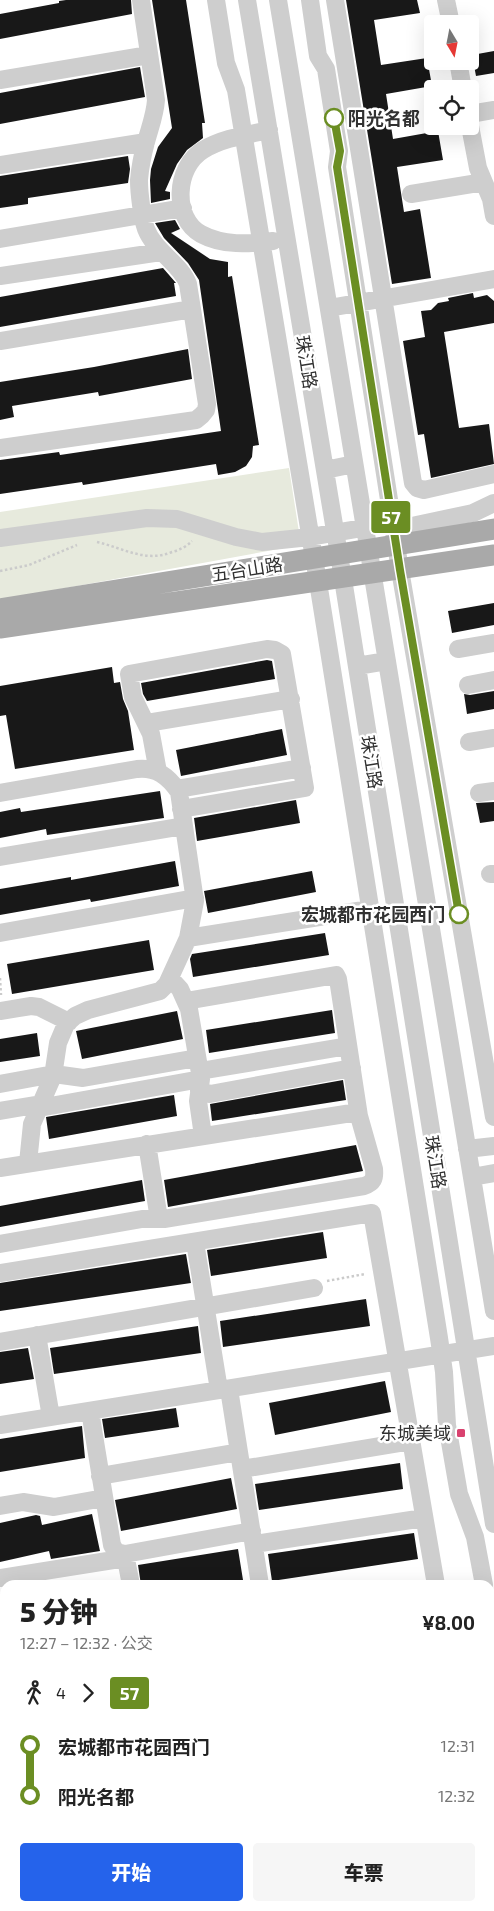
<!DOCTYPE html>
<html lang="zh">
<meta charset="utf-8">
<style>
body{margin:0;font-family:"Exo 2","Noto Sans SC",sans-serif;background:#f6f6f6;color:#222;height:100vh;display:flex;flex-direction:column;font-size:19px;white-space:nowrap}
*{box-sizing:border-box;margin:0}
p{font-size:16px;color:#767676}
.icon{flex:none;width:28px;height:28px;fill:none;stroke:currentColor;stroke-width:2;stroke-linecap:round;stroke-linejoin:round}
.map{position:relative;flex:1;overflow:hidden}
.drawer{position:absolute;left:0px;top:1580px;width:495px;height:331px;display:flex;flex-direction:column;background:#fff;border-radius:15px 15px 0 0;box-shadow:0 5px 20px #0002}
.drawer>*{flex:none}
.badge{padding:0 10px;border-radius:4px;font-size:18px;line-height:32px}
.needle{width:32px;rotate:170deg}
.controls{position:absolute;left:424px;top:15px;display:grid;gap:10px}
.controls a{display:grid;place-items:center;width:55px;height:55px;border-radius:5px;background:#fff;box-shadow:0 5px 20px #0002;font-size:25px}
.map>.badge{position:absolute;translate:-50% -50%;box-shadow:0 0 0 2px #fff}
.legs{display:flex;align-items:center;gap:8px;height:55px;padding:0 20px;font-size:16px}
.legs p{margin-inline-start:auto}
.head{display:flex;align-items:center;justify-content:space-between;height:85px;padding:0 20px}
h1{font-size:28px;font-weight:800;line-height:38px}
.action{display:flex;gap:10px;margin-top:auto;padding:10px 20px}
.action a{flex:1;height:58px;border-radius:5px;background:#2563eb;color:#fff;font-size:20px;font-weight:800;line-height:58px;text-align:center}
.action a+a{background:#f6f6f6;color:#222}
ul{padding:0 20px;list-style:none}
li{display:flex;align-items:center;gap:18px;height:50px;font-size:19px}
li i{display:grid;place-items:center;width:8px;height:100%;margin:0 6px;background:currentColor}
li i::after{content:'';width:12px;height:12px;margin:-6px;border:4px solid;border-radius:50%;background:#fff}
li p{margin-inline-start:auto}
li:first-child i{background:linear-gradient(#0000 50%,currentColor 0)}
li:last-child i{background:linear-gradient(currentColor 50%,#0000 0)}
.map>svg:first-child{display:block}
.green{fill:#e7eadd}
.building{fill:#181818}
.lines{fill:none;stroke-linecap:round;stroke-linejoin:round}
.path{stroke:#cbcbcb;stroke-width:2.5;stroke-dasharray:2.5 2.5;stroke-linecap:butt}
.minor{stroke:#cecece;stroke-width:18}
.major{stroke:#a9a9a9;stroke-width:21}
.line-1-casing{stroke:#fff;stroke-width:11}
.line-1{stroke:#6b8e23;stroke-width:8}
.stop-1-dot{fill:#fff;stroke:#6b8e23;stroke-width:2.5}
.poi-dot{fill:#d9426f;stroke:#fff;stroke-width:2}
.labels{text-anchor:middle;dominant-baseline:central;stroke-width:5;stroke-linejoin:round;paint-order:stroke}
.stop-label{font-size:18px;font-weight:bold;fill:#313131;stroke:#fff;text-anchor:start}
.street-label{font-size:18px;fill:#313131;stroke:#fff}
.poi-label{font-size:18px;fill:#313131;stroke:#fff;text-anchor:end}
</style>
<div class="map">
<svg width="494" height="1911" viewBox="0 0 494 1911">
<rect width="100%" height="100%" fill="#fff"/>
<path class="green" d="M289 468 301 545 0 600V512Z"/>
<path class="building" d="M66 0H131L132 14 0 39V14L59 3V1Z
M152 0H186L205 123H202L203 138 187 150 177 164 165 191 170 192V199L151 203 150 180 151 169 158 147 172 128Z
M346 0H417L420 13 374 20 381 65 427 58 432 86 386 94 393 139 438 131 443 160 397 167 404 212 420 209 431 278 392 284Z
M494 51V73L476 76 472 55Z
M140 67 145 97 0 124V93Z
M128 156 130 169 128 183 28 198V204L0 208V176Z
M175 220 180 229 171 233 210 259 228 262V277L232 276 259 445 253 446 252 457 246 466 235 472 218 475 216 464 83 485 82 482 0 494V460L59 452 60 455 221 431 199 280 188 263 164 238 155 223Z
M163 268 176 283H174L176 296 0 327V297Z
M473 293 474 298 487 295 494 301V323L444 332 459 428 489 424 494 464 431 478 424 434 418 435 403 341 425 337 421 311 431 310 438 303 449 301 448 298Z
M188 349 192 379 99 396 98 392 12 406 14 417 0 420V382L94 367Z
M494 603V625L452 633 448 611Z
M267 660 272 661 275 679 147 701 143 694 141 683Z
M112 667 114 683 120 682 123 699 128 711 134 750 15 769 6 715 0 716V686Z
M494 691V709L467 714 464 694 470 695Z
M282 729 287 755 181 776 176 750Z
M160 791 164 818 47 835 46 829 0 838V812L20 808 21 812Z
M296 800 300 823 197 841 194 818Z
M494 802V821L480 823 476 803Z
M175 861 179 886 91 902 90 899 0 915V889L71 877V880Z
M312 871 316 892 208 913 204 891Z
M325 933 329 955 193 977 190 959 192 954Z
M149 940 154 970 12 994 7 964Z
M332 1010 335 1033 209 1053 206 1030Z
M177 1011 183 1039 82 1059 76 1031Z
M37 1033 40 1056 0 1062V1039Z
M343 1080 346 1100 212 1121 210 1104Z
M174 1095 177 1116 49 1139 46 1117Z
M356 1145 363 1171 168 1207 164 1180Z
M142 1180 145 1201 0 1227V1206Z
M323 1232 327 1258 211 1276 207 1250Z
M186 1254 191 1283 0 1311V1283Z
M366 1299 370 1326 223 1347 220 1321Z
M198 1326 201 1353 54 1374 50 1348Z
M28 1348 34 1379 0 1384V1352Z
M385 1381 391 1412 275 1435 269 1403Z
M176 1408 179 1427 105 1438 102 1419Z
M82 1426 85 1458 0 1472V1439Z
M400 1463 403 1489 259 1510 255 1484Z
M231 1478 237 1509 121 1531 115 1500Z
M92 1514 100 1551 51 1559 49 1551 0 1562V1523L36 1515 40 1516 42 1525Z
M414 1533 418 1559 272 1581 268 1554Z
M238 1549 243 1580 215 1585H141L138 1565Z"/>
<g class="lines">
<path class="path" d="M97 542C123 548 146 563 172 552 180 550 187 546 192 541
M0 571 29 565 77 545
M0 978 1 995
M327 1281 365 1274
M0 1712V1715
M460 1911 494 1906"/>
<path class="minor" d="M216 0 226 63 236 90 318 582 439 1338 444 1372 447 1425 459 1494 475 1537 484 1585
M247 0 343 579 494 1524
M278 0 494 1311
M310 0 318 56 326 69 339 151 337 167 400 570 494 1117
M335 0 413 483 417 488 424 490 494 474
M446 0 451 24
M458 61 463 89
M0 80 149 55
M470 114 494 110
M470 126 478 168 491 199 494 216
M269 130C246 135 223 138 203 150 175 167 172 218 201 234 223 246 249 244 273 241
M0 165 146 142
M411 194 484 182
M0 239 183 208
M0 276 161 252
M329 308 494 279
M0 341 192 309
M0 448 196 420 202 415 206 410 207 404 188 284C181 264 155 252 146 229 142 218 139 192 139 180 140 168 143 153 146 142 150 127 155 115 156 100L141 0
M325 470 354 464
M393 530 473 513 494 503
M0 538 147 518 177 519 236 537 262 542 310 537 392 523
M458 649 494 643
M357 666 387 661
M468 685 494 680
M147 723 291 699
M469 742 494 738
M158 772 151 734 133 697 129 674 267 649 275 650 282 654 305 788 181 809
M177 789 302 768
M0 793 137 769C156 767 168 776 179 792L195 901 188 938 167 984 160 991 88 1010 75 1016 66 1024 58 1043 53 1076 32 1124 28 1163
M479 793 494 791
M0 857 184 826
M490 874H494
M0 933 195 898
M188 938 370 909
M170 978 180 989 189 1009 201 1079 198 1101 203 1136
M0 1011 31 1006 39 1007 69 1022
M200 1071 348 1046
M0 1084 54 1074 83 1078 197 1058
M199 1091 210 1094 352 1068
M39 1108 201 1079
M0 1111 41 1104
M147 1144 159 1219
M467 1149 494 1146
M0 1168 358 1112
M472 1177 494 1173
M195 1242 219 1390
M0 1244 142 1219H164L364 1186C373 1183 375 1179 374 1169L359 1116 338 979 336 975 186 1001
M0 1273 372 1213 436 1585
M37 1335 51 1417
M0 1342 314 1288
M229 1389 260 1585
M90 1411 112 1545 116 1552 125 1554 252 1531
M0 1425 494 1346
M242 1469 411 1441
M100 1476 239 1452
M0 1506 23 1502 54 1507 104 1498
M254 1544 424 1518
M125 1554 131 1585
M0 1578 126 1558
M490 1620 494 1646
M0 1802 5 1804
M0 1834 5 1863
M490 1848 494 1847
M490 1876H494
M12 1906 13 1911
M30 1906V1911
M121 1911 149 1906
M282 1911 311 1906"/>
<path class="major" d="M0 609 494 529
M0 628 494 555"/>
</g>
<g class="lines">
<defs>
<path id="line-1" d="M334 118 340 151 337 167 400 570 459 914"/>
</defs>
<use href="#line-1" class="line-1-casing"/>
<use href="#line-1" class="line-1"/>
</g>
<g class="stop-1-dot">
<circle cx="334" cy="118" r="9"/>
<circle cx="459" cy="914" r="9"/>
</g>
<rect class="poi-dot" x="456" y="1428" width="10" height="10" rx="2.5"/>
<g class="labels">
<g class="stop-label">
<text x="348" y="118">阳光名都</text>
<text x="445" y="914" text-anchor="end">宏城都市花园西门</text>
</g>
<g class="street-label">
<text transform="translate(307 362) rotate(81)">珠江路</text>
<text transform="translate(247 569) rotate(-9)">五台山路</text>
<text transform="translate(372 762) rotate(81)">珠江路</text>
<text transform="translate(436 1162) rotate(81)">珠江路</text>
</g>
<g class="poi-label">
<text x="451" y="1433">东城美域</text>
</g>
</g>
</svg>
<div class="controls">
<a><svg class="needle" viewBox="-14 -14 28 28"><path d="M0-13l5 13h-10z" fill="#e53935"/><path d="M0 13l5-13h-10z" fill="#767676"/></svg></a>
<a><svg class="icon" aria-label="locate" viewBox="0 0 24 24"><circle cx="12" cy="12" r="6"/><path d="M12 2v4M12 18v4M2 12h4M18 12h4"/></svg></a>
</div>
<b class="badge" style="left:391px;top:517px;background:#6b8e23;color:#fff">57</b>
<section class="drawer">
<div class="head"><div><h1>5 分钟</h1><p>12:27 – 12:32 · 公交</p></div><b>¥8.00</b></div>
<div class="legs"><svg class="icon" aria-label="walk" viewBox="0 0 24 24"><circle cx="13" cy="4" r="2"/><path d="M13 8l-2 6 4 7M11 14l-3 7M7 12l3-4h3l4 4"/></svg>4<svg class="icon" aria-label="forward" viewBox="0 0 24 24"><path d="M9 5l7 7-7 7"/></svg><b class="badge" style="background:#6b8e23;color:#fff">57</b></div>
<ul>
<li><i style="color:#6b8e23"></i><b>宏城都市花园西门</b><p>12:31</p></li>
<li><i style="color:#6b8e23"></i><b>阳光名都</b><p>12:32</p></li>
</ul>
<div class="action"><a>开始</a><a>车票</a></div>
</section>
</div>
